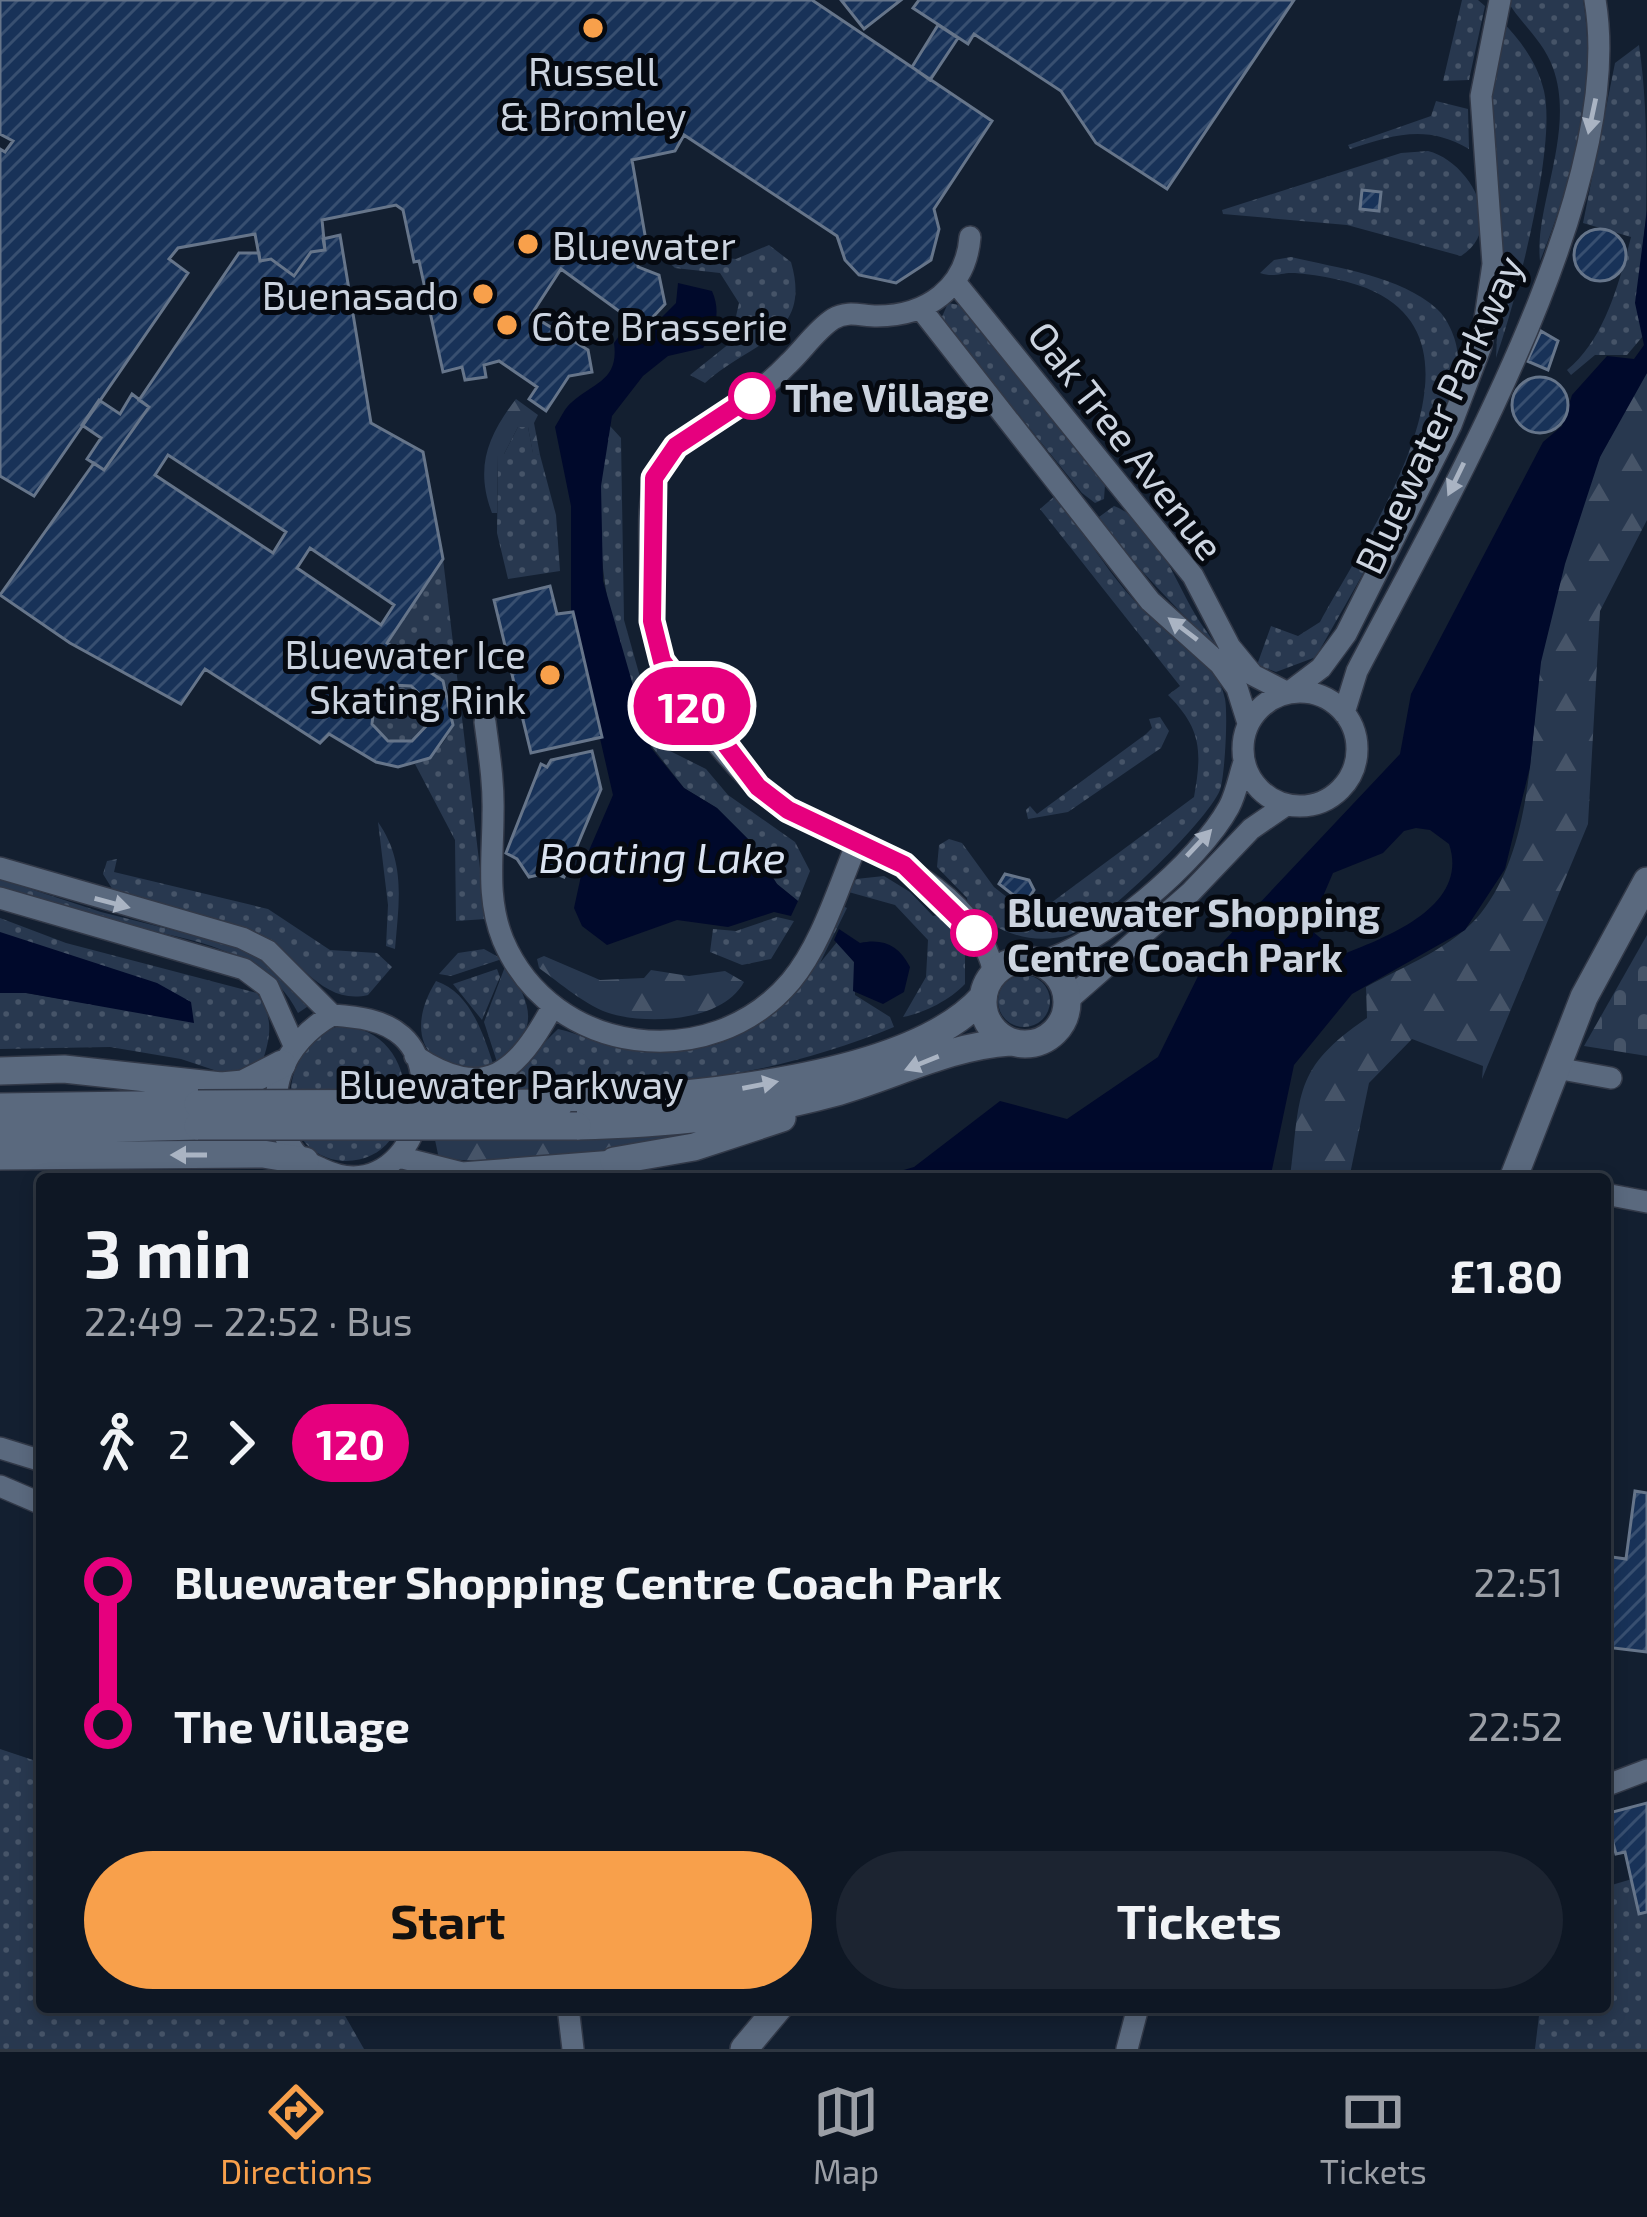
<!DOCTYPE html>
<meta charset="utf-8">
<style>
body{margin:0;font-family:"Exo 2",sans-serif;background:#1c2431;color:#f1f3f6;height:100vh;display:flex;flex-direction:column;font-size:45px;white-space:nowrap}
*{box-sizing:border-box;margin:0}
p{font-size:39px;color:#9b9fa6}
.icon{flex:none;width:66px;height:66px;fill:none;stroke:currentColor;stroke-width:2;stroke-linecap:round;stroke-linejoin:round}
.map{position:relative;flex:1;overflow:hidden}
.panel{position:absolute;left:36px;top:1173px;width:1575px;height:840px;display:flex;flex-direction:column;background:#0e1724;border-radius:12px;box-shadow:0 6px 18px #0003,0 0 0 3px #2e3641}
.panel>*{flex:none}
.badge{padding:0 24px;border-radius:39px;font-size:42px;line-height:78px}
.map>.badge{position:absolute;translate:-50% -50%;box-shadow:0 0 0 6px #fff}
.legs{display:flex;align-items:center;gap:18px;height:132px;padding:0 48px;font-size:39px}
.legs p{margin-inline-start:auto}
.summary{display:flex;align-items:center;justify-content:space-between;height:204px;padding:0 48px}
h1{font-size:66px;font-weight:700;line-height:90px}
.cta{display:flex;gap:24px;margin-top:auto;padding:24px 48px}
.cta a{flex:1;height:138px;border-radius:72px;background:#f8a04b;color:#111;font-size:48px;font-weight:700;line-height:138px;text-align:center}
.cta a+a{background:#1c2431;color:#f1f3f6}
ul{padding:0 48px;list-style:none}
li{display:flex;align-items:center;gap:42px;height:144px;font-size:45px}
li i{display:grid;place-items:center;width:18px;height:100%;margin:0 15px;background:currentColor}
li i::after{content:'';width:30px;height:30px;margin:-15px;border:9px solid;border-radius:50%;background:#0e1724}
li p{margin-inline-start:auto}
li:first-child i{background:linear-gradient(#0000 50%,currentColor 0)}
li:last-child i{background:linear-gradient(currentColor 50%,#0000 0)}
.tabs{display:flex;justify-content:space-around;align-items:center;height:168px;border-top:3px solid #2e3641;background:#0e1724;font-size:33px;color:#9b9fa6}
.tabs a{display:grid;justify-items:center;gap:6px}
.tabs .on{color:#f8a04b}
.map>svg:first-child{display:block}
.grass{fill:url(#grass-dots)}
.forest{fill:url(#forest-firs)}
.cemetery{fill:url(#cemetery-stones)}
.water{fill:#00092b;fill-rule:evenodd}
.building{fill:url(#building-hatch);stroke:#66758a;stroke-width:3;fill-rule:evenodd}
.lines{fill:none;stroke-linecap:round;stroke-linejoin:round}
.minor-casing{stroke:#323948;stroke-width:24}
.tertiary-casing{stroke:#323948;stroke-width:30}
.minor{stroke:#5a697e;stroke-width:21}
.tertiary{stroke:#5a697e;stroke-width:27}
.tertiary-bridge-casing{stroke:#323948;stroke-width:30;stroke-linecap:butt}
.tertiary-bridge{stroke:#5a697e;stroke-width:27}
.oneway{fill:#aab4c3}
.line-1-casing{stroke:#fff;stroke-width:27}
.line-1{stroke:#e6007e;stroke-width:18}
.poi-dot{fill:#f8a04b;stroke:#050910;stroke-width:4.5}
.stop-1-dot{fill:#fff;stroke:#e6007e;stroke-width:6}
.labels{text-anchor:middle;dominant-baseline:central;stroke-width:10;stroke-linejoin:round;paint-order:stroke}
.poi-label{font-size:39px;fill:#ccd4e0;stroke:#050910;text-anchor:start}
.stop-label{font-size:39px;font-weight:bold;fill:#ccd4e0;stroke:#050910;text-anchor:start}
.street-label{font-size:39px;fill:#ccd4e0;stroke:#050910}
.water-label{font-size:42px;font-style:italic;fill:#dbe4f2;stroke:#050910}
</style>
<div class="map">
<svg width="1647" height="2049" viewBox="0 0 1647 2049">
<defs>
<pattern id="grass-dots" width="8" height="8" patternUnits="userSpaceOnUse" patternTransform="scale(3)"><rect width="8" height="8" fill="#28384f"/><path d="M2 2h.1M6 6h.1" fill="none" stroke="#465468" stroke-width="1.8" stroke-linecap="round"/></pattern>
<pattern id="forest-firs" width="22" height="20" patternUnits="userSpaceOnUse" patternTransform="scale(3)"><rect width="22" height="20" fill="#28384f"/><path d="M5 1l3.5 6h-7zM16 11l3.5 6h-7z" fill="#465468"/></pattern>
<pattern id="cemetery-stones" width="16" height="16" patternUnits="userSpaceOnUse" patternTransform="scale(3)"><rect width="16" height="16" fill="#28384f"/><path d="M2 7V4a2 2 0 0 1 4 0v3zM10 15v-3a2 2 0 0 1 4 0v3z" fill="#465468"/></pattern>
<pattern id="building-hatch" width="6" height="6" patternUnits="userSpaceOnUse" patternTransform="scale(3)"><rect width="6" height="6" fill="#183258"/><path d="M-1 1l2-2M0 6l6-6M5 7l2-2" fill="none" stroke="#384f70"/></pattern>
</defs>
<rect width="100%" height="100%" fill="#131f30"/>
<path class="grass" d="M1462 0H1478L1485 6 1469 80 1443 81Z
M1507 0H1583C1598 84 1572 183 1540 261 1534 207 1576 131 1553 68 1543 40 1519 22 1507 0Z
M1501 20C1521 41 1537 62 1544 91 1557 147 1516 301 1496 358L1501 254 1486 114Z
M1639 45C1647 99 1647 160 1646 215 1643 256 1633 295 1643 336L1627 355H1595L1571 375 1567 370C1605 339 1619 283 1631 237L1583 223 1615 63Z
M1436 101 1468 109 1469 149C1426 124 1394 135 1350 149L1348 145 1431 116Z
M1428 151C1469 161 1507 227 1461 256L1347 225 1223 214 1222 210 1401 153Z
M769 245 791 262C813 337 750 342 705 383L690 375 730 343 739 303 720 273 675 268 656 250 736 259Z
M1291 257C1337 268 1401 276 1437 309 1449 320 1458 342 1458 359 1461 411 1346 602 1316 657L1276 672 1257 665 1271 626 1298 636 1320 622C1361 545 1499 352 1375 292 1353 281 1320 275 1295 273 1281 272 1275 278 1260 273L1274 260Z
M948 303 965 306 1105 485 1104 499 1095 503 1082 493 941 319Z
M610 426 621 438 624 620 642 684 652 696V733L644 735C610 639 585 527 610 426Z
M518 427H528L533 453 540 455 556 515 560 571 508 579 497 533 498 454H504Z
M1056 495C1085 532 1111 580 1146 612 1174 637 1217 658 1225 699 1228 714 1225 775 1220 790 1207 822 1101 925 1069 935 1031 946 995 932 968 906L967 898 937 867 939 845 949 839 962 843 994 887 1032 917 1194 797C1202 752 1202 729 1168 695L1180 686 1040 509Z
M1114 506C1155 522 1174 579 1195 614 1203 628 1214 640 1222 655 1179 609 1135 569 1099 517Z
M443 559 486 919 456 921 455 840 415 764C447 750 467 716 444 683 432 667 404 654 387 643Z
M372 713a29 29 0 1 1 58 0a29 29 0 1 1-58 0Z
M1160 717 1169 731 1161 748 1068 812 1028 819 1026 810 1030 806 1037 814 1146 734 1152 728 1149 719Z
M646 739 706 769 728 795 795 842 810 871 798 901 777 884 748 839 717 808 684 788Z
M378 822C406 862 399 902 395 949L386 946 388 905Z
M117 859 114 872 268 909 330 950 377 953 392 967 368 995C323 1006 298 957 264 937 218 912 164 914 116 895L103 874 107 861Z
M884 876 910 892 933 916 944 914 965 944V984C951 999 925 1013 903 1017L926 977 928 940 895 905 845 891 856 879Z
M0 879 101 912 236 946 261 957 310 1005 298 1013C263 943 174 938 106 921 70 913 35 899 0 887Z
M841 905 847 908 820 963 837 942 855 963V995L890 1017 894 1027C766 1080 642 1091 504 1090L506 1080 558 1029C580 1033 599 1046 620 1048 754 1066 783 1007 841 905Z
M777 917 794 921 771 959 742 965 710 952 713 929 736 931Z
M0 918 66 943 257 993C274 1018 271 1036 262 1063L232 1076 181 1059 110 1047 0 1049V993H26L193 1021 0 933Z
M484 949 502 959 451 976 439 974 458 953Z
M506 964C533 1006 541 1030 497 1062L484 1022Z
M497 969 500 977 482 1020 453 984Z
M998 1001a26 26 0 1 1 52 0a26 26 0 1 1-52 0Z
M436 981C471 993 483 1034 494 1066 428 1080 402 1036 436 981Z
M339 1026C427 1027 425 1164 343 1161 328 1160 312 1153 303 1140 277 1100 293 1040 339 1026Z
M0 1749 42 1763V2007H340L364 2049H0Z
M1632 1879 1639 1914 1647 1912V2049H1535L1540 2007H1605V1887Z"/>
<path class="forest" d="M1647 373V520L1600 611 1588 824 1482 1079 1483 1066 1412 1039 1369 1083 1349 1179H1290C1301 1094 1292 1069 1367 1018L1366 987C1404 966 1454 947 1481 913 1533 846 1530 745 1540 665 1553 572 1592 450 1647 373Z
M516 399 538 415 534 423 540 455 533 454 528 427H518L504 454 498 455 497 513H492C475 468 487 437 516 399Z
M544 956 600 980 644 978 651 970 689 976 725 971 744 982C723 1021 651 1025 612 1014 587 1007 560 983 539 968L537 959Z
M709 1131 707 1137 536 1163 439 1159 434 1135Z"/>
<path class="cemetery" d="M1647 935V1056L1584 1046Z"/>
<path class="water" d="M1647 210V373L1600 457 1565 564 1541 662 1530 767 1505 869 1465 930 1352 994 1294 1065 1270 1179H873L914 1167 1000 1101 1067 1119 1158 1057 1206 960 1400 754 1411 694 1543 442 1562 426 1572 395 1607 356 1634 359 1644 345 1635 303ZM1416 828 1430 830 1449 844C1470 906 1387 937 1341 955L1312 931 1325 911 1324 894 1333 873 1383 853 1404 831Z
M678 283 712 291C721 311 716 331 703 348L668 356 643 376 612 416 601 486 603 581 651 748 684 788 717 808 748 839 777 884 798 901 791 916 774 912 728 927 677 920 607 945 582 926 574 908 584 862 613 795 571 612V506L555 427C560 419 565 407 572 402 595 382 619 380 614 343L624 329 649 330 676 303Z
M839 929 860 943C883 938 899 945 910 967L904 992 883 1004 853 991 854 962 834 940Z
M0 932 157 983 191 1002 194 1023 26 993H0Z"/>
<path class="building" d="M0 0H812L992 121 934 209 939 229 931 260 896 283 859 275 845 260 837 236 684 135 675 151 632 160 649 258 637 260 638 267 659 275 665 304 652 318 630 319 561 269 531 315 588 350 592 372 569 376 546 411 529 399 537 387 499 361 484 365 486 377 465 380 462 367 443 372 419 261 414 262 403 210 396 205 322 220 325 250 311 252 294 276 271 259 260 261 255 234 178 248 169 259 188 273 34 496 0 476V149L5 152 13 141 0 134Z
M841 0H901L864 29Z
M919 0H1294L1167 189 1096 143 1061 91 974 34 968 44 913 8Z
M938 25 958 38 930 80 912 67Z
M1362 190 1381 192 1379 211 1360 209Z
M1574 255a26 26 0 1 1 52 0a26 26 0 1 1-52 0Z
M340 235 371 423 423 452 443 559 387 643 443 681 453 725 430 758 398 767 376 762 329 734 320 743 205 669 181 704 70 643 0 595 94 463 104 470 149 407 139 400 239 253H259L260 261 271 259 294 276 311 252 325 250 323 239ZM168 455 286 532 273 553 155 475ZM310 548 394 605 381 625 297 568ZM392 685 411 686 428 702 429 723 412 741H388L372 724 375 697Z
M1541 331 1558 341 1548 370 1527 361Z
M1512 405a28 28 0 1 1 56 0a28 28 0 1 1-56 0Z
M132 394 149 407 104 470 87 459 101 438 82 425 99 400 120 414Z
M550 586 557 614 573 612 602 737 531 753 494 600Z
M592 751 601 789 564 877 552 872 529 877 517 859 506 853 541 764 547 767 551 760Z
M1005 874 1029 880 1034 890 1025 904 999 884Z
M1635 1491 1647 1493V1652L1605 1647V1556L1626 1559Z
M1647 1803V1912L1639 1914 1625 1852 1616 1854 1605 1814Z"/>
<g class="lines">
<defs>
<path id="minor" d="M970 237C966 288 927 316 877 316 861 316 848 310 833 319 816 330 803 350 788 364 760 393 728 415 693 435 649 461 649 500 650 546 651 578 647 615 657 646 672 693 744 785 786 809 858 850 973 878 994 973
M955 282 1193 576 1230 647 1253 675 1288 693 1321 668 1346 634 1451 425 1481 346 1493 264 1481 96 1500 0
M921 309 1150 601 1220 664 1237 688 1248 723
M1243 749a57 57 0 1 1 114 0a57 57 0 1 1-114 0Z
M1344 713 1357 671C1445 502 1628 191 1595 0
M485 722C489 753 494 783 493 814 493 858 486 898 503 940 552 1056 711 1076 791 981 822 944 839 885 858 841
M0 868 242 938 268 951 332 1015
M0 898 244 969 268 987 293 1043
M1040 962C1100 946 1199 862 1229 807 1236 794 1239 777 1244 762
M1068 1000 1190 893 1251 829 1286 805
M332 1015C357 1017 383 1019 402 1036 451 1079 407 1210 322 1169 311 1164 298 1159 292 1148 258 1097 284 1042 332 1015Z
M415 1056C486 1103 517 1072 553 1006
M1556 1068 1611 1078
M399 1157 462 1173 614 1161
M1605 1194 1647 1202
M0 1448 42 1461
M0 1486 42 1504
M1605 1786 1647 1770
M568 2007 573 2049
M1127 2049 1138 2007"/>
<path id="tertiary" d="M983 1002a42 42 0 1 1 84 0a42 42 0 1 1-84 0Z
M0 1071 64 1069 221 1086 243 1084 282 1064
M560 1103C670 1098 906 1083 983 997
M0 1107 198 1104
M577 1126C665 1124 748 1116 833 1093 894 1076 948 1046 1010 1042
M0 1131 198 1126
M0 1156 263 1154 305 1161
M614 1161 694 1147 782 1118
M1513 1179 1584 997 1647 881
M744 2049 779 2007"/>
</defs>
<use href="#minor" class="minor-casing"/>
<use href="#tertiary" class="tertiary-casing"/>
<use href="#minor" class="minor"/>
<use href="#tertiary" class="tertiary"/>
<defs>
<path id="tertiary-bridge" d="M198 1104 560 1103
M198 1126H577"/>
</defs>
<use href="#tertiary-bridge" class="tertiary-bridge-casing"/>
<use href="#tertiary-bridge" class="tertiary-bridge"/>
</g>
<defs><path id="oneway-solid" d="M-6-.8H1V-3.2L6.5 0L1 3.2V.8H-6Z" transform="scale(3)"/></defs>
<g class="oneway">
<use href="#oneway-solid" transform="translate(1592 116) rotate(102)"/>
<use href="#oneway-solid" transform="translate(1456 479) rotate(116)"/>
<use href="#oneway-solid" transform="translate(1183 629) rotate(-143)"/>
<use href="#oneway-solid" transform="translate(1199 843) rotate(-47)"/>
<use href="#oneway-solid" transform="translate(112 903) rotate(15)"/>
<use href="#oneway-solid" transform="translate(922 1063) rotate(158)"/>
<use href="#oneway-solid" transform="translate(760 1085) rotate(-11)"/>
<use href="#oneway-solid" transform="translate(189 1155) rotate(180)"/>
</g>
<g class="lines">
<defs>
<path id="line-1" d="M752 396 676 446 654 478 652 621 662 661 758 787 788 810 904 865 974 933"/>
</defs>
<use href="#line-1" class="line-1-casing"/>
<use href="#line-1" class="line-1"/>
</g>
<g class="poi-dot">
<circle cx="593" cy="28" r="12"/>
<circle cx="528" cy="244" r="12"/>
<circle cx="483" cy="294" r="12"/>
<circle cx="507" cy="325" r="12"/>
<circle cx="550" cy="675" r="12"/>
</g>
<g class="stop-1-dot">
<circle cx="752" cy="396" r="21"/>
<circle cx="974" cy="933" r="21"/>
</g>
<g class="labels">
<g class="poi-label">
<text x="593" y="70" text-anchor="middle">Russell<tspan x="593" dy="45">&amp; Bromley</tspan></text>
<text x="552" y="244">Bluewater</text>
<text x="459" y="294" text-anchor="end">Buenasado</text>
<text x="531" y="325">Côte Brasserie</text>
<text x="526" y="653" text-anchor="end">Bluewater Ice<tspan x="526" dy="45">Skating Rink</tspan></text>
</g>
<g class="stop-label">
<text x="785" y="396">The Village</text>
<text x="1007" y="911">Bluewater Shopping<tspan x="1007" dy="45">Centre Coach Park</tspan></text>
</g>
<g class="street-label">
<text transform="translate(1438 414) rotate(-65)">Bluewater Parkway</text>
<text transform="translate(1127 440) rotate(52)">Oak Tree Avenue</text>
<text x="511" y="1083">Bluewater Parkway</text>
</g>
<g class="water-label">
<text x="662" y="856">Boating Lake</text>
</g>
</g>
</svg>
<b class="badge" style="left:692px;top:706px;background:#e6007e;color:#fff">120</b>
<section class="panel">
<div class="summary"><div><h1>3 min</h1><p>22:49 – 22:52 · Bus</p></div><b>£1.80</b></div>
<div class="legs"><svg class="icon" aria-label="walk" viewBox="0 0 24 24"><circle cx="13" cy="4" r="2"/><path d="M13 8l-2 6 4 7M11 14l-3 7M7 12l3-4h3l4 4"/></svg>2<svg class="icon" aria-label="forward" viewBox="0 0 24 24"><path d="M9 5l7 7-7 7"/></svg><b class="badge" style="background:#e6007e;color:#fff">120</b></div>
<ul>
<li><i style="color:#e6007e"></i><b>Bluewater Shopping Centre Coach Park</b><p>22:51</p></li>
<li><i style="color:#e6007e"></i><b>The Village</b><p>22:52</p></li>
</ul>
<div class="cta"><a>Start</a><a>Tickets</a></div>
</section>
</div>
<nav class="tabs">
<a class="on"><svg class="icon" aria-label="directions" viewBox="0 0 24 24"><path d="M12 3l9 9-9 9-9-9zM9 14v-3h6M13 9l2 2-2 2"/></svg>Directions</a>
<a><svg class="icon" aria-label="map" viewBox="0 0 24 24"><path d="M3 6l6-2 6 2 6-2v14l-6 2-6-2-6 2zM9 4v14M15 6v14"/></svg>Map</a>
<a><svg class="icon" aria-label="tickets" viewBox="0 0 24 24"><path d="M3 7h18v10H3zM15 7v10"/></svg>Tickets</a>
</nav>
